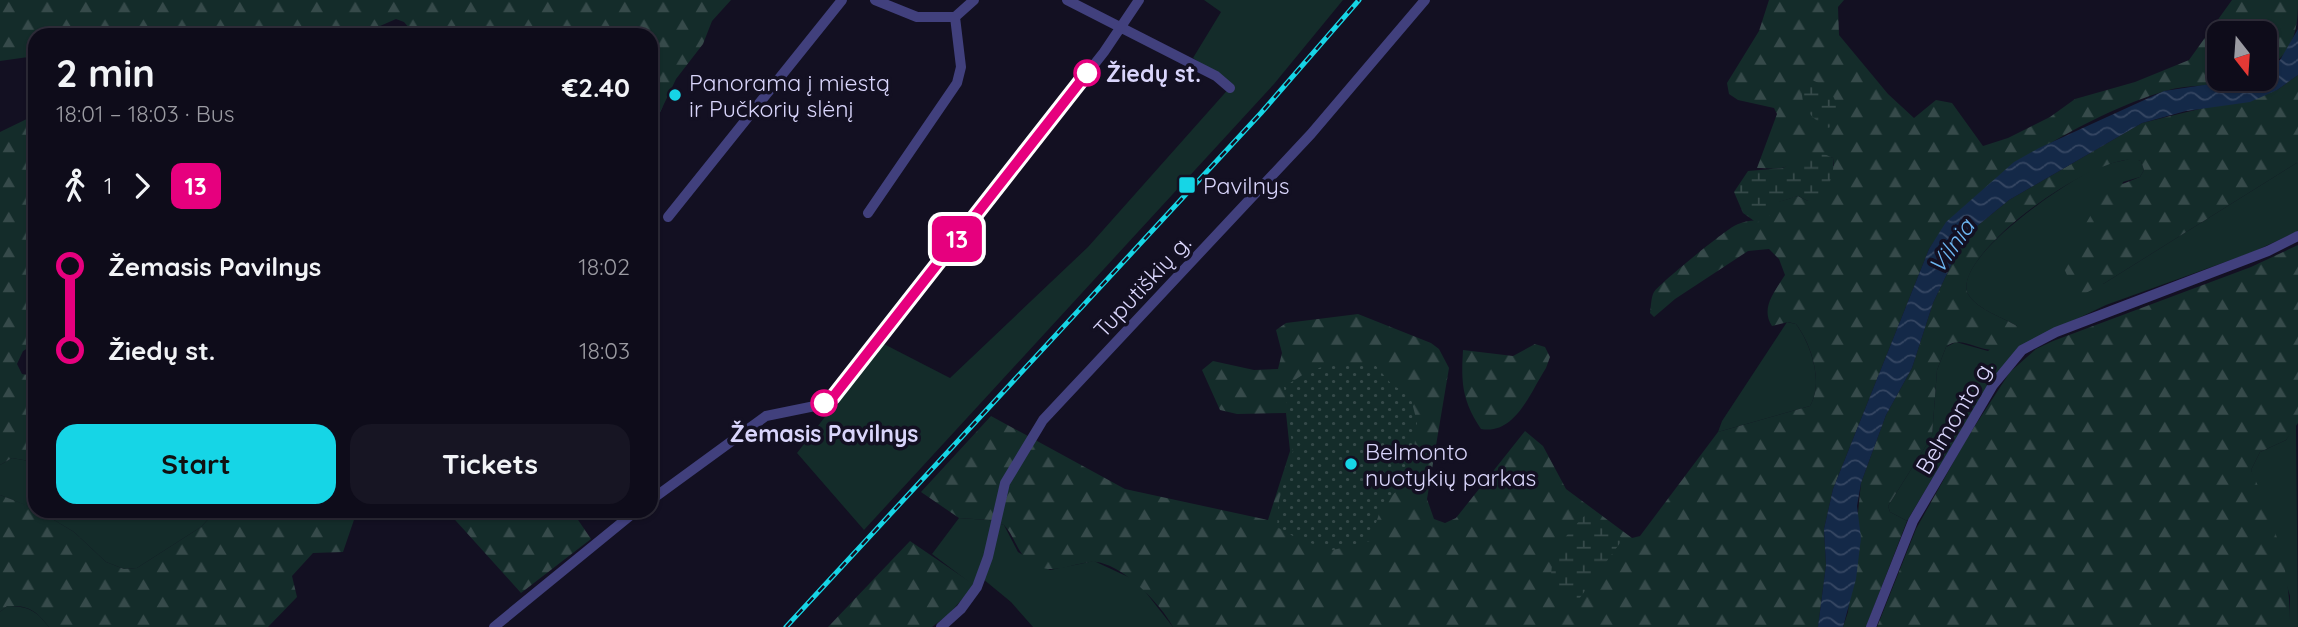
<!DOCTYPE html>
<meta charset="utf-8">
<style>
body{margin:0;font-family:Quicksand,sans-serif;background:#171523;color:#f1f3f6;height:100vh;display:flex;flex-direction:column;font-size:26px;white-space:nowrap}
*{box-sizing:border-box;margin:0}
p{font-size:23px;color:#9b9ba2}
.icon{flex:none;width:38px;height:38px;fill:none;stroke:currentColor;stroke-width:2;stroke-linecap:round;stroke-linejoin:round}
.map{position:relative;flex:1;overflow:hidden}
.details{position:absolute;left:28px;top:28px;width:630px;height:490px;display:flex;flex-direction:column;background:#0e0c1a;border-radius:21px;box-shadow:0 2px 5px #0004,0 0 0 2px #2e2c39}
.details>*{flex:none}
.badge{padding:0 14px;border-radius:10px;font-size:24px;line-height:46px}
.needle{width:46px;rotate:163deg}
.buttons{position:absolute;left:2207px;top:21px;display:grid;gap:14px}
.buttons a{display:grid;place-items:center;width:70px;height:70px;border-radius:14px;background:#0e0c1a;box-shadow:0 2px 5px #0004,0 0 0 2px #2e2c39;font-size:35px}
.map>.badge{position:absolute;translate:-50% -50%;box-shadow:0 0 0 4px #fff}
.legs{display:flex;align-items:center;gap:10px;height:77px;padding:0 28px;font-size:23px}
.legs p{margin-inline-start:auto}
.overview{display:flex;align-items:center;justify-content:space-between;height:119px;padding:0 28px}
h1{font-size:38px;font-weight:700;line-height:52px}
.action{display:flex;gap:14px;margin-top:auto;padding:14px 28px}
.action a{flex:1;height:80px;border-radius:21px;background:#16d5e6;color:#111;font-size:28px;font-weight:700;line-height:80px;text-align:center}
.action a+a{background:#171523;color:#f1f3f6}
ul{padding:0 28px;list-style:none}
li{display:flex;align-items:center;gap:24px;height:84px;font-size:26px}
li i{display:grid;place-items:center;width:10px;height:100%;margin:0 9px;background:currentColor}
li i::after{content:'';width:18px;height:18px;margin:-9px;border:5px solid;border-radius:50%;background:#0e0c1a}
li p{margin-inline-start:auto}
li:first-child i{background:linear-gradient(#0000 50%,currentColor 0)}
li:last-child i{background:linear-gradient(currentColor 50%,#0000 0)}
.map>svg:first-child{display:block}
.green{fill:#142c2a}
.forest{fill:url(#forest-firs)}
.wetland{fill:url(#wetland-marsh)}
.park{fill:url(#park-dots)}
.water{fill:url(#water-waves)}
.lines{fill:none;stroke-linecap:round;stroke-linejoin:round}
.minor{stroke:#41407d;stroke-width:10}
.rail-casing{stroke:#16d5e6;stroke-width:5}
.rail{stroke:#131022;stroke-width:2.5;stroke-dasharray:8;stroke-linecap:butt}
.line-1-casing{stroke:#fff;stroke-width:16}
.line-1{stroke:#e6007e;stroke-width:10}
.stop-1-dot{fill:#fff;stroke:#e6007e;stroke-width:3.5}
.poi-dot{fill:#16d5e6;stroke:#131022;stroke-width:2.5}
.labels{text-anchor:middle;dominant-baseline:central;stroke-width:7;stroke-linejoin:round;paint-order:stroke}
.stop-label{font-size:23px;font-weight:bold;fill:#d9d5fb;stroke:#131022;text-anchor:start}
.poi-label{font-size:23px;fill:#d9d5fb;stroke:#131022;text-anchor:start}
.street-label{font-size:23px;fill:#d9d5fb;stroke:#131022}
.water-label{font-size:24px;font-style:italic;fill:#6db6f1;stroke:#131022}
</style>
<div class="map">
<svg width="2298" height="627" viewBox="0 0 2298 627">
<defs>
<pattern id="forest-firs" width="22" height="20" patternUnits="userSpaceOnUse" patternTransform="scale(1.75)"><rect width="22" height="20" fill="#142c2a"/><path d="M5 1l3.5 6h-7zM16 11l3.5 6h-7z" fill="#364a4a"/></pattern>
<pattern id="wetland-marsh" width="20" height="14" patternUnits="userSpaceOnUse" patternTransform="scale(1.75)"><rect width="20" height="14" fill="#142c2a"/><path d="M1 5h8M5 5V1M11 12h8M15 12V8" fill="none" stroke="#364a4a"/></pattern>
<pattern id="park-dots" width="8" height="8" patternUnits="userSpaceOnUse" patternTransform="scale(1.75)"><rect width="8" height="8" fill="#142c2a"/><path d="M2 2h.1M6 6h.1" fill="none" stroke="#364a4a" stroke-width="1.8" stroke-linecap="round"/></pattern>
<pattern id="water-waves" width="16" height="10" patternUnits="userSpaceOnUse" patternTransform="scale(1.75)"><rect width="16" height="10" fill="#142948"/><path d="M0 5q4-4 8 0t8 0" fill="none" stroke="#364763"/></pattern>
</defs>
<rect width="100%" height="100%" fill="#131022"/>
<path class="green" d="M1204 0H1343L1274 84 864 530 797 453 882 343 950 378 1088 247 1232 85 1193 58 1221 12Z
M2133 158 2141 161 2144 170 2140 177 2123 182 2103 284 2298 162V231L2253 252 2106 305 2022 345 1993 377 1907 521 1890 512 1888 506 1932 436 1937 370 1946 347 1956 342 1988 351 2017 326C2004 318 1976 309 1968 294 1951 259 2068 180 2097 168 2108 163 2122 161 2133 158Z
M1787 322 1796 324C1811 344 1824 383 1810 406L1718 432 1722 421Z
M2296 423 2298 627H2290V596L2251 470 2260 452 2286 440Z
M12 458 35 462V509L0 495V465Z
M39 511H216L201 527 137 568 124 569 106 562 74 532Z
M959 518 989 520 1004 525 1018 552 1050 570 1094 561 1137 581 1173 627H1033L1011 602 977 574 972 588 969 582 932 554Z
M7 606C28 606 36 610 49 627H0V612Z"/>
<path class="forest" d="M0 0H731L712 21 703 44 676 79 651 131V35H415L404 22 396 19 380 26 373 35H35V56L0 61Z
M1769 0H1844L1838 7 1839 35 1888 94 1914 118 1936 100 1952 103 1983 146 2008 138 2050 117 2075 99 2135 82 2189 60 2232 0H2298C2298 33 2293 51 2265 71L2264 33H2219V79H2244C2218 88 2191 83 2165 91 2086 115 1975 180 1929 249L1833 489 1824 529 1826 565 1818 627H1173C1161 604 1118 559 1090 562 1072 564 1054 574 1037 566 1017 557 1017 539 1004 525L989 520 959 518 921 492 991 416 1125 489 1268 520 1290 451 1286 413 1237 414 1220 410 1202 370 1213 361 1254 370 1278 369 1282 353 1276 330 1286 323 1358 314 1431 343 1439 349 1449 368 1427 499 1434 519 1445 523 1456 518 1525 431 1543 446 1566 489 1632 538 1640 536 1718 432 1810 406C1824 383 1811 343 1796 324L1788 322 1772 326C1760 308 1775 291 1785 275L1779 259 1769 249 1748 251 1675 299 1654 317 1650 313C1651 307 1651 297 1654 292 1660 283 1723 232 1734 226 1754 215 1765 228 1778 202L1798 196 1808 201 1834 165 1833 158C1814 150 1803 160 1785 167 1777 170 1766 168 1757 168L1777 114 1774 108 1738 100 1729 94 1727 83 1759 31Z
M2298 75V162L2103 284 2082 295 2072 286 2062 264 2105 191 2140 177 2144 170 2141 161C2103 145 1949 256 1968 294 1976 309 2004 318 2017 326L2019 340C1990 367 1965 330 1946 347L1937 370 1932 436 1888 506 1890 512 1907 521 1866 627H1843L1848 612 1861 483 1886 415 1912 368 1933 303 1965 236 2009 200 2142 123 2277 90Z
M35 115V344L23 351 17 364 22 374 35 376V462L12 458 0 465V132Z
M2298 245V423L2286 440 2260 452 2251 470C2274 522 2291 570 2290 627H1877L1916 529 1967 438 2010 372 2036 349 2053 341 2251 267Z
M1535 344 1545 347 1550 357 1546 368C1530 393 1515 435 1481 429 1462 400 1461 383 1463 350L1513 356Z
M0 495 34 508 74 532 106 562 124 569 137 568 201 527 216 511H357L343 552 313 553 292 576 297 597 268 627H49C36 610 28 605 7 606L0 612Z
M447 511H572L591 539 521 593Z
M910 541 970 582 972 588 949 614 932 627H828Z"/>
<path class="wetland" d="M1812 80C1834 89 1841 104 1836 126L1827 128C1810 117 1797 104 1804 82Z
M1822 153 1833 158C1835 172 1829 187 1821 199L1808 201 1798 196 1779 202 1772 214 1757 223 1743 213 1734 192 1748 171 1783 168 1802 157Z
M1587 513 1623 539 1579 599 1565 598 1552 589C1547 555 1564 537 1587 513Z"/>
<path class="park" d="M1336 364 1376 366 1392 385 1410 395 1417 422 1411 477 1382 505 1370 541 1333 550 1300 540 1277 527 1279 500 1293 451 1284 387 1310 370Z"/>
<path class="water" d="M2298 29V75L2277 90 2250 102 2186 111 2142 123 2009 200 1965 236 1933 303 1912 368 1886 415 1861 483 1857 506 1861 538 1856 579 1843 627H1818L1826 565 1824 529 1833 489 1929 249 1946 222 2014 162 2039 148 2164 91 2244 79H2264L2265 71 2280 60Z"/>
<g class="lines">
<path class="minor" d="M875 0 917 17H955
M1067 0 1216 76 1230 88
M868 213 957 83 961 67 955 17 974 0
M668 217 842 0
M651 500 766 416 815 406 833 397 1104 52 1139 0
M494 627 636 511
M941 627 961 609 977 587 988 557 1005 483 1043 420 1311 134 1425 0
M1871 627 1913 521 1993 385 2022 350 2056 332 2268 251 2298 236"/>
<defs>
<path id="rail" d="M786 627 1261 113 1359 0"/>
</defs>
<use href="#rail" class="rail-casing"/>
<use href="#rail" class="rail"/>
</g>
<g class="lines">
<defs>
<path id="line-1" d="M824 403 833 397 1087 73"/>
</defs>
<use href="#line-1" class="line-1-casing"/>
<use href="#line-1" class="line-1"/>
</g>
<g class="stop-1-dot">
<circle cx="1087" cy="73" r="12"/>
<circle cx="824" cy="403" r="12"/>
</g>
<g class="poi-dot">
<circle cx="675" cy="95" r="7"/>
<rect x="1178" y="176" width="18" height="18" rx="3.5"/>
<circle cx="1351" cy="464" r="7"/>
</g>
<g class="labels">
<g class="stop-label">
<text x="1106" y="73">Žiedų st.</text>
<text x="824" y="433" text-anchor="middle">Žemasis Pavilnys</text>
</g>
<g class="poi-label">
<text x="689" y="82">Panorama į miestą<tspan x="689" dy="26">ir Pučkorių slėnį</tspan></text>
<text x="1203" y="185">Pavilnys</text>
<text x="1365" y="451">Belmonto<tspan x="1365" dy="26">nuotykių parkas</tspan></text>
</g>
<g class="street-label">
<text transform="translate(1142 286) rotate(-47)">Tuputiškių g.</text>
<text transform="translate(1954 417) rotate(-59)">Belmonto g.</text>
</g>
<g class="water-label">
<text transform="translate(1951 246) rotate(-55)">Vilnia</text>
</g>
</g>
</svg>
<div class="buttons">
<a><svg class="needle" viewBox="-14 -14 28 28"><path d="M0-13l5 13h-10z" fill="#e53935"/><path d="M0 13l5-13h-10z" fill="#9b9ba2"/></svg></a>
</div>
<b class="badge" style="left:957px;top:239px;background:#e6007e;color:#fff">13</b>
<section class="details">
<div class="overview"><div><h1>2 min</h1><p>18:01 – 18:03 · Bus</p></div><b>€2.40</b></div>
<div class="legs"><svg class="icon" aria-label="walk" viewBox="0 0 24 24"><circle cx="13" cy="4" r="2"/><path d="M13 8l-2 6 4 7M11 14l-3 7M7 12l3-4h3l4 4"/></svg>1<svg class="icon" aria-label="forward" viewBox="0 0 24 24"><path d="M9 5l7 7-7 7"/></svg><b class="badge" style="background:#e6007e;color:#fff">13</b></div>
<ul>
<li><i style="color:#e6007e"></i><b>Žemasis Pavilnys</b><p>18:02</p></li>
<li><i style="color:#e6007e"></i><b>Žiedų st.</b><p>18:03</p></li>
</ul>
<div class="action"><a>Start</a><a>Tickets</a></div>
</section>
</div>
